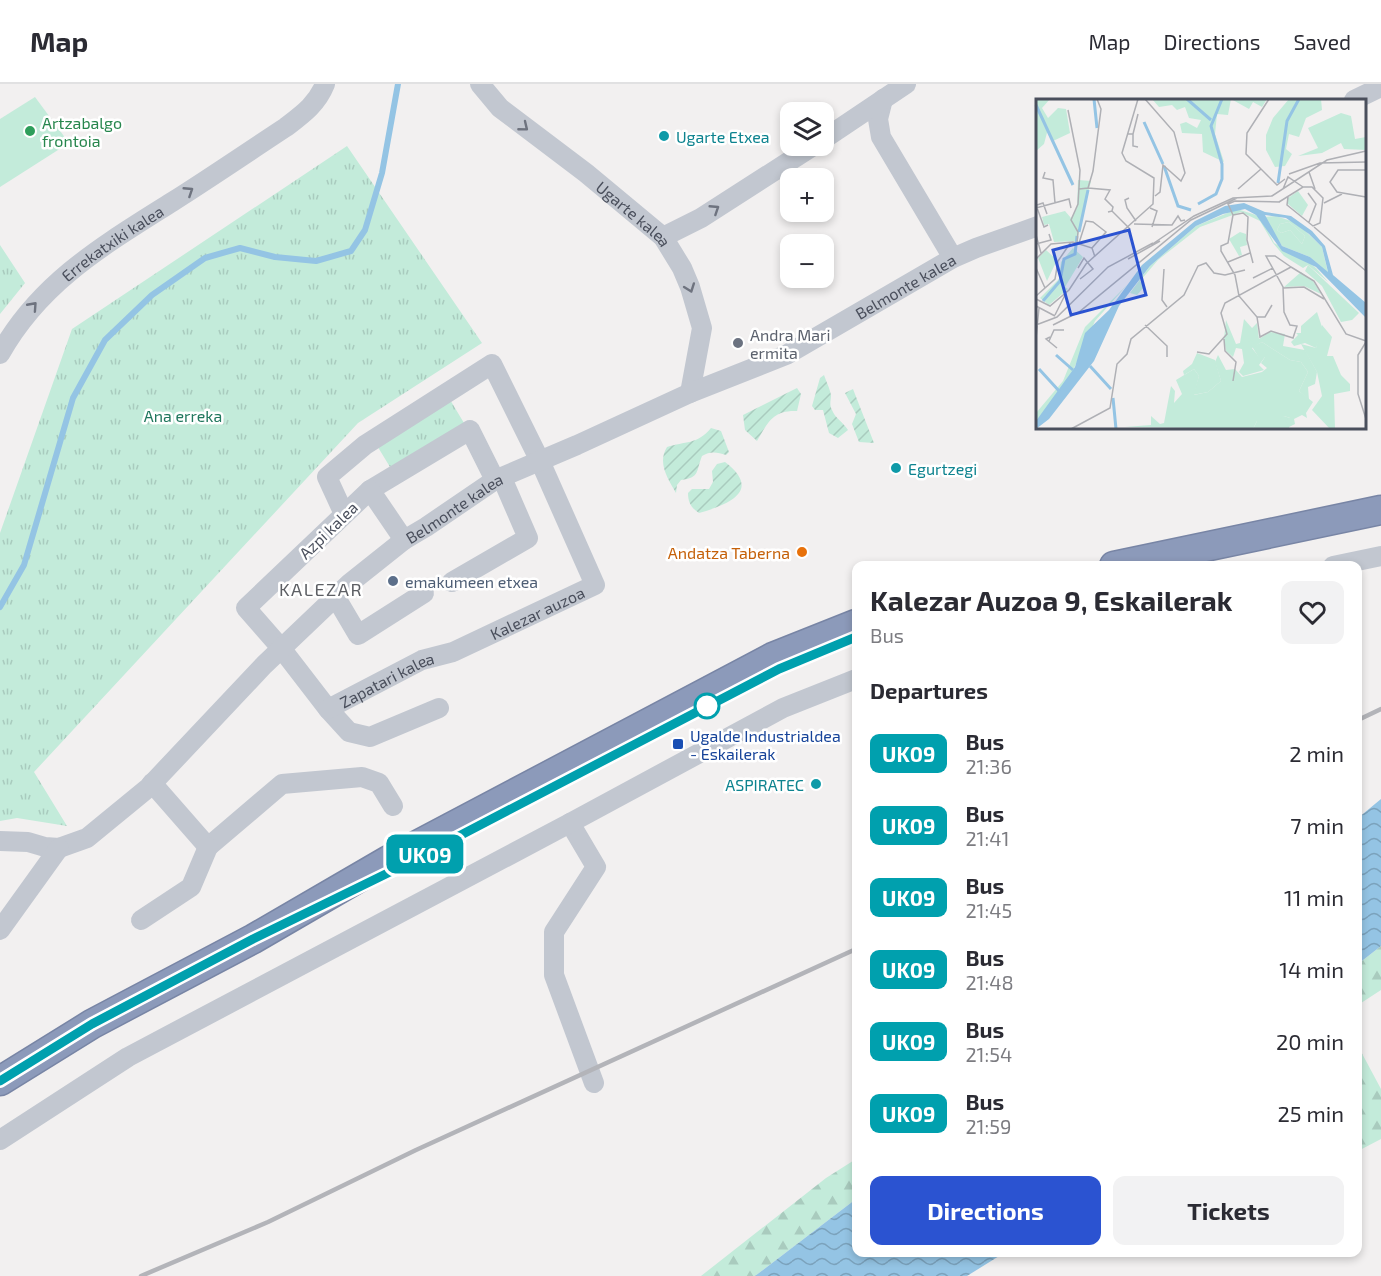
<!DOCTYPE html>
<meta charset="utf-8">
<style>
body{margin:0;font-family:"Exo 2",sans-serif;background:#f2f2f3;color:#2b2b33;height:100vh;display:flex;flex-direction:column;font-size:22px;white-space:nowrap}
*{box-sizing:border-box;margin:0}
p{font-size:20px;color:#7c7c81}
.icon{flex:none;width:33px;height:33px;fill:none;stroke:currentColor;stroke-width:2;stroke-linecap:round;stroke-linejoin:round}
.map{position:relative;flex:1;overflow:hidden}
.panel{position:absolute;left:852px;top:477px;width:510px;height:696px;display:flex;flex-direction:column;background:#fff;border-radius:12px;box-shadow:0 3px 9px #0003}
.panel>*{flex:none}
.badge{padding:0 12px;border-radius:9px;font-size:21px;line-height:39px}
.controls{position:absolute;left:780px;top:18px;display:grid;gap:12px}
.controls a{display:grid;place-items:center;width:54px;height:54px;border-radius:12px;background:#fff;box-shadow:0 3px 9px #0003;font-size:30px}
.map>.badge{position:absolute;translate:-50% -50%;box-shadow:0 0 0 3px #fff}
h2{padding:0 18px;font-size:22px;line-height:54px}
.round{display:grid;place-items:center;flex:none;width:63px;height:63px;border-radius:12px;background:#f2f2f3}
.headline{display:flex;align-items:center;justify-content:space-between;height:102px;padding:0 18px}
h1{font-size:28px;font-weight:700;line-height:45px}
.cta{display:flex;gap:12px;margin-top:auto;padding:12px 18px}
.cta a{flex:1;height:69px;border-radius:12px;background:#2b53d1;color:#fff;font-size:24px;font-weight:700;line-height:69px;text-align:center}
.cta a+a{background:#f2f2f3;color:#2b2b33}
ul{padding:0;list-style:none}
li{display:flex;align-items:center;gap:18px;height:72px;padding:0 18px}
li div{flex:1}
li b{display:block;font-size:22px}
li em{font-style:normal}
li .badge{min-width:66px;font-weight:700;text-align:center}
header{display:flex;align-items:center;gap:36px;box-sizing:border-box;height:84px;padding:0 30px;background:#fff;border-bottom:2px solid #e1e1e2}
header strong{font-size:28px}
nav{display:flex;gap:33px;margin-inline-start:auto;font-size:21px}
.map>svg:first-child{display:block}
.grass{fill:url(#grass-tufts)}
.forest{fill:url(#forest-firs)}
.garden{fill:url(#garden-furrows)}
.pitch{fill:#c3ebda}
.water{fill:url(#water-waves)}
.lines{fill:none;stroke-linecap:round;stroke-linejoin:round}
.stream{stroke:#94c4e4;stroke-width:6}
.highway-casing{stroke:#7885a5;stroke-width:31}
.minor{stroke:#c2c7d0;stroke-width:20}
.highway{stroke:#8c9aba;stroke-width:28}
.rail{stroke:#b3b4b9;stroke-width:4.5}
.oneway{stroke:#6e737f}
.line-casing{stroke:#fff;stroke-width:14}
.line{stroke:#00a0ae;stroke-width:9}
.leisure-dot{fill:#2e9e5b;stroke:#fff;stroke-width:2}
.culture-dot{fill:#0f9aa8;stroke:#fff;stroke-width:2}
.worship-dot{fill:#6b7280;stroke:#fff;stroke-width:2}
.food-dot{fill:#e8710a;stroke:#fff;stroke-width:2}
.service-dot{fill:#5c6f8a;stroke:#fff;stroke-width:2}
.stop-dot{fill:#fff;stroke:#00a0ae;stroke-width:3}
.transit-dot{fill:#1a4fb4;stroke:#fff;stroke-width:2}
.labels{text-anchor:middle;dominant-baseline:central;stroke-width:5;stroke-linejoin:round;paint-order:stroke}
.leisure-label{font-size:16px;fill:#27864d;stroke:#fff;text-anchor:start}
.culture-label{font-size:16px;fill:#0d838f;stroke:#fff;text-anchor:start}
.street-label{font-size:16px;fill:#4a4f5c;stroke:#fff}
.worship-label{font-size:16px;fill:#5b616d;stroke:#fff;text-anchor:start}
.park-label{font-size:16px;fill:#20775d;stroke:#fff}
.food-label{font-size:16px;fill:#c56008;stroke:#fff;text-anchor:end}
.service-label{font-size:16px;fill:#4e5e75;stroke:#fff;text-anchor:start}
.transit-label{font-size:16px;fill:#164399;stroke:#fff;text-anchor:start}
.neighbourhood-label{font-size:18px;letter-spacing:1.5px;fill:#5d5f64;stroke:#fff}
.inset-river{fill:none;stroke:#94c4e4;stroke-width:3}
.inset-road{fill:none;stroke:#afb0b5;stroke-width:1.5}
.view{fill:#2b53d1;fill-opacity:0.15;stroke:#2b53d1;stroke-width:3}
.inset-edge{fill:none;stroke:#4a4f5c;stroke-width:3}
</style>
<header>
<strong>Map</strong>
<nav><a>Map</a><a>Directions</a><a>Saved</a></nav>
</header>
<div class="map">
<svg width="1381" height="1192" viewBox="0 0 1381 1192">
<defs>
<pattern id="grass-tufts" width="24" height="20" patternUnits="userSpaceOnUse" patternTransform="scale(1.5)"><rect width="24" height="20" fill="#c3ebda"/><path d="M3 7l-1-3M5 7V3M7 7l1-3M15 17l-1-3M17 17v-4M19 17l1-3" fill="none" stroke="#a9cbbe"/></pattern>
<pattern id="forest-firs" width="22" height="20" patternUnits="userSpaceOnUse" patternTransform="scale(1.5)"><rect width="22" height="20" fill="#c3ebda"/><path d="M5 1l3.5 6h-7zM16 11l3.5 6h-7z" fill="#a9cbbe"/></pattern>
<pattern id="garden-furrows" width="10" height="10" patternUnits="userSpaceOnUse" patternTransform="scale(1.5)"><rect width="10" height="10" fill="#c3ebda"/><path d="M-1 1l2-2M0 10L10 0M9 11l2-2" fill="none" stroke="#a9cbbe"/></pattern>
<pattern id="water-waves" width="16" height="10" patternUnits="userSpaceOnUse" patternTransform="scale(1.5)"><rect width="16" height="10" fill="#94c4e4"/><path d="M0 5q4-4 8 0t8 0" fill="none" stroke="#7ba2bc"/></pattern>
</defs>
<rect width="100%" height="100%" fill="#f2f0f0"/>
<path class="grass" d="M347 62 482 259 358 339 34 688 67 742 17 734 0 737V449L72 245Z
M0 161 25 199 0 230Z
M449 314 464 339 390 383 376 360Z"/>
<path class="forest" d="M1381 862V906L1358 921V880Z
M1358 962 1381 1005V1055L1358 1067Z
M856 1075V1115L755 1192H701L826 1094Z"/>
<path class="garden" d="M824 291C826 297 830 305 831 311 831 317 829 320 832 326 835 334 843 338 848 346L838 354 829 349 823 326H815L812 322 820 294Z
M797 304 801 310 797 327C773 326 768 338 757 357L745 346 743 331Z
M853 305 874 359 859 358 852 340 856 330 845 309Z
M711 344 721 347 729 368 726 371C717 368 710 367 702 372 696 387 700 394 681 396L677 401 676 409C668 395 657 379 667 363 685 357 697 361 711 344Z
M725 378C763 407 728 421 699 429 691 424 688 418 688 409L692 405H709L713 398 712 387 717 380Z"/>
<path class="pitch" d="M35 13 69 59 0 103V35Z"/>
<path class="water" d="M1381 715V862L1358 880V734Z
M856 1115V1168L1004 1169 967 1192H755Z"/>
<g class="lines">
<path class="stream" d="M0 523 24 481 73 314 105 256 152 211 205 174 240 164 275 173 316 177 351 167 365 146 382 89 398 0"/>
<defs>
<path id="highway" d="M1114 482 1381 426
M0 997 92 940 253 855 389 776 773 573 856 540"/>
</defs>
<use href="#highway" class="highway-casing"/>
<g class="minor">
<path id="s1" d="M480 0 500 24 586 89 663 153 682 184 690 203 702 244 690 309"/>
<path d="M883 15 878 35 881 53 953 174"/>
<path d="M1354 16 1381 3"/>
<path d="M824 55 906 0"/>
<path d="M663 153 701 134 813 62"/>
<path id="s2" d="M0 270C40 198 104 161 172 118 210 94 248 68 286 43 303 30 317 20 325 0"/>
<path d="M370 406 470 346 495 396"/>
<path d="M404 456 370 406 246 524 281 564 328 625 349 648 370 653 439 624"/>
<path d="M1333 482 1381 472"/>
<path d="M452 498 528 454 502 394"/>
<path d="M335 512 358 551 424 509"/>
<path id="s3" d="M328 625 422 576 453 568 595 501 540 377 492 280 365 361 327 393 344 430"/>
<path d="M152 699 208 763 282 700 362 693 379 699 393 722"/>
<path d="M570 739 596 783 554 848V891L594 999"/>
<path id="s4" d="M0 757 28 758 45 763 59 764 87 754 148 704 264 581 350 499 404 456 426 443 495 396 577 361 690 309 786 271 953 174 976 164 1038 142"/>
<path d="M141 836 191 803 208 763"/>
<path d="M0 846 59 764"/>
<path d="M0 1056 128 973 570 739 783 624 856 595"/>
</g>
<use href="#highway" class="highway"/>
<path class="rail" d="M1358 636 1381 625
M141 1192 268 1138 416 1066 856 865"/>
</g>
<defs><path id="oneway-chevron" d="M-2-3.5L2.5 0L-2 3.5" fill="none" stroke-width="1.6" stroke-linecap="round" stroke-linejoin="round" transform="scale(1.5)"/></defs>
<g class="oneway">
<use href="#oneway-chevron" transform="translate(524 43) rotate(39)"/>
<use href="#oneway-chevron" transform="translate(189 107) rotate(-33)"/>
<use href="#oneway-chevron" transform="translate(715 125) rotate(-33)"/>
<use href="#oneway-chevron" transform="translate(690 204) rotate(70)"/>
<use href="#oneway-chevron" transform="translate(33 222) rotate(-48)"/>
</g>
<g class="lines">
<defs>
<path id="line" d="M0 997 92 940 253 855 394 786 779 585 856 553"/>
</defs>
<use href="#line" class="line-casing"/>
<use href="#line" class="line"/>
</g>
<circle class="leisure-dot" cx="30" cy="47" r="6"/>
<g class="culture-dot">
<circle cx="664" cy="52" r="6"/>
<circle cx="896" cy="384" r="6"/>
<circle cx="816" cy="700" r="6"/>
</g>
<circle class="worship-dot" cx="738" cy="259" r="6"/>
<circle class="food-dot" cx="802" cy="468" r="6"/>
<circle class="service-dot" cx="393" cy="497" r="6"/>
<circle class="stop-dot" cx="707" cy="622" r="12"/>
<rect class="transit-dot" x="672" y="654" width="12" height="12" rx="3"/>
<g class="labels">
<g class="leisure-label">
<text x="42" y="38">Artzabalgo<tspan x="42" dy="18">frontoia</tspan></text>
</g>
<g class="culture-label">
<text x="676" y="52">Ugarte Etxea</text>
<text x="908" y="384">Egurtzegi</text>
<text x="804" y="700" text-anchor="end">ASPIRATEC</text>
</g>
<g class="street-label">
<text stroke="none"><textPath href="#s1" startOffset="202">Ugarte kalea</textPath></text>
<text stroke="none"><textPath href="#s2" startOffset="160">Errekatxiki kalea</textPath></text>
<text stroke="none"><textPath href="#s4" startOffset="1089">Belmonte kalea</textPath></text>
<text stroke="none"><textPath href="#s4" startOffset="585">Belmonte kalea</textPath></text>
<text transform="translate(328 446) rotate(-44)">Azpi kalea</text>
<text stroke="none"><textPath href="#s3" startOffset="231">Kalezar auzoa</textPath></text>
<text stroke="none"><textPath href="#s3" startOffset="66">Zapatari kalea</textPath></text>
</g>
<g class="worship-label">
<text x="750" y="250">Andra Mari<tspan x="750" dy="18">ermita</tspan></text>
</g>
<g class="park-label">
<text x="183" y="331">Ana erreka</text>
</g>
<g class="food-label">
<text x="790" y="468">Andatza Taberna</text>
</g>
<g class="service-label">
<text x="405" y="497">emakumeen etxea</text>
</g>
<g class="transit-label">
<text x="690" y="651">Ugalde Industrialdea<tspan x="690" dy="18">- Eskailerak</tspan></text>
</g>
<g class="neighbourhood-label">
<text x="321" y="505">KALEZAR</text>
</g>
</g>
<g transform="translate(1036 15)">
<rect width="330" height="330" fill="#f2f0f0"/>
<path d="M42 81 55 82 41 142 18 143 13 125 8 126 6 118 29 112 35 119 41 109ZM262 92 272 106 266 117 252 105V99ZM253 123 269 137 266 145 254 131 245 134 241 131 244 125ZM204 133 210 135 211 146 204 148 206 156 203 157 193 140ZM37 149 47 158 29 188 32 190 13 206 4 199 23 180 25 163ZM10 151 21 161 11 182 2 159ZM265 173 277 182 285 195 268 187 248 188ZM281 213 287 231 280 249 269 244 258 247 255 243 262 236 260 234H265V227ZM208 220 216 229 221 224 223 240 234 233 249 235 247 247 269 251 281 273 279 285 272 288 273 301 263 292 272 273 265 263 254 261 226 243 216 249 223 258H229L223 266 228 271 207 277 203 273 208 264 206 250 200 249 197 258 190 252 188 240 190 221 200 245 204 244ZM161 254 179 261 185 282 172 293 157 296 163 277 158 270 148 276 147 272 156 265ZM248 317 254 319 253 329 217 330 221 322Z" fill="#c3ebda"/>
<path d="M0 0H14L6 9 12 19 22 9 30 10 34 34 17 42 12 30 8 45 0 52ZM116 0H231L226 8 217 3 213 10 195 0 192 16 181 15 179 35 188 63 167 53 166 35 146 34 144 25 150 23 161 29 165 21 153 19 149 8 141 11 136 6 123 8ZM253 0H285L286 11 270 19 263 38 253 35 250 50 256 55 249 67 239 68 230 51V36L237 19ZM305 14 315 17 319 40 330 38V51L308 50 305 44 286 54 262 57 282 49 272 29ZM201 110 220 116 228 124 238 144 271 162 280 169 292 183 272 166 267 169 248 157 237 144 224 122 205 113 164 128 122 161 104 182 109 187 101 196 94 194 114 167 160 127ZM240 117 261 124 286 148 292 174 274 158 246 147 228 118ZM253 123 269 137 266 145 254 131 245 134 241 131 244 125ZM92 185 59 222 31 285 0 322V314L27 282 49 228ZM286 226 296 238 291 257H297L305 276 314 285V292L298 295 299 330H294L276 311 286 297 281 273 265 245 280 249ZM209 236 220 246 226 243 254 261 265 263 272 273 263 292 277 303 270 314 271 319 266 316 258 320 259 325 253 328 249 321 254 319 248 317 235 327 221 322 217 330 89 328 115 326V317L124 325 128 324 135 287 139 292 138 304 146 295 140 281 158 270 163 277 158 296 172 293 185 282 179 263 182 256 190 271 199 270 206 278 226 273 231 269 225 264 229 258 223 259Z" fill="#c3ebda" fill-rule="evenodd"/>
<path d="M272 166 323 214 316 221 305 223 286 187 269 172Z" fill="#c3ebda"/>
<path d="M208 104 229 113 255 117 276 132 289 147 297 176 330 204V219L280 168 246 152 220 116 209 110 187 115 160 127 114 167 83 207 58 262 13 320 0 330V322L39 268 49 234 73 211 106 166 159 122 189 107ZM229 116 250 119 273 135 286 148 292 173 274 158 246 147Z" fill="#94c4e4" fill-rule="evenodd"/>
<path class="inset-river" d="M58 0 61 29M151 0 175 21M0 6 37 86M108 23 127 65M128 67 142 107 155 111M242 84 251 22 263 0M162 105 180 95 186 80V65L175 27 186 0M43 133 52 91M7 202 24 182 28 160 39 155 41 137M20 256 37 271M54 267 75 290M3 270 24 293M77 299 80 330"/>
<path class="inset-road" d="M109 0 138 33 149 74 145 82 127 66 124 93 119 97M233 0 211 34 210 55 241 86 249 80M32 11 44 71 42 105 35 121 42 133 41 143M91 35H97V47L102 48M97 35 102 15M330 71H302L294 83 301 93 330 98M9 73 7 79 17 81 19 104M273 73 279 90M253 75 284 64 330 63M52 89 74 91 69 100 77 108 76 112M43 90 52 89 57 72 65 10 61 0M202 90 225 70M247 90 252 78 267 88M272 94 280 105 273 123M93 99 89 101 91 109 100 122M243 103 267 88H276L287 99 284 124 277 127 251 106 252 98M288 104 306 95M0 106 8 128 12 126M1 106 7 104 11 115M0 109 33 100 35 109M114 109 121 112 116 128M72 113 76 112 94 130M197 116 192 144 185 147V152L199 176 203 197 221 218 224 238 235 232 257 239 261 227 254 226 248 213 247 188 230 157H239L255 168M197 116 192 105 199 102 244 103M197 116 207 114 212 118 211 141 217 164M98 125 136 126 142 117 145 122 149 121M278 128 330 172M0 136 5 154M43 144 50 122 57 123 70 133 56 149M0 145 15 141 13 135M115 146 158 117 197 99 236 97 291 61 330 52M0 160 15 145 37 143 56 149 59 158M92 160 124 142M192 163 214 154M255 168 278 182 310 235 330 242M0 169 9 189M42 169 48 159 52 164M128 170 126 201 131 208M217 179 237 169M44 180 57 170 52 164M247 189 268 188 288 200M0 197 19 180 22 162 35 143M0 200 14 207 33 191 50 165 117 105 118 79 90 62 86 54 102 0M0 207 19 217M19 216 31 192M221 218H229L236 206M0 226 21 218 72 168 117 144M17 226 43 213 155 121 201 99M109 226 131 247V258M14 238 10 240 21 249M0 239 3 209M188 240 189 252 200 263 197 282M13 242 18 231H28M330 243 322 256V295L330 320M161 253 173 255 191 235 185 214 189 204 255 168M35 330 74 309 81 265 91 255 95 240 148 196 162 167 170 164 178 174 189 176 209 171"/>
<path class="view" d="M93 131 110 196 35 216 17 151Z"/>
<rect width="330" height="330" class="inset-edge"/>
</g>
</svg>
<div class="controls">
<a><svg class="icon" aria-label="layers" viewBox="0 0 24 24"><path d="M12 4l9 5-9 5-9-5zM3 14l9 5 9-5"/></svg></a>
<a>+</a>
<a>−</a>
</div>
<b class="badge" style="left:425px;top:770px;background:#00a0ae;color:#fff">UK09</b>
<section class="panel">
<div class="headline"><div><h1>Kalezar Auzoa 9, Eskailerak</h1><p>Bus</p></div><a class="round"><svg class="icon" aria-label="heart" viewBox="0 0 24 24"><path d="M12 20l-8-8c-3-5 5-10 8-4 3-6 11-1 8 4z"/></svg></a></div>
<h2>Departures</h2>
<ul>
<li><span class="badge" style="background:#00a0ae;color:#fff">UK09</span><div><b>Bus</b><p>21:36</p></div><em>2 min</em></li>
<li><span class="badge" style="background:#00a0ae;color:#fff">UK09</span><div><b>Bus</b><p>21:41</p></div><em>7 min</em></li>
<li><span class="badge" style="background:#00a0ae;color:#fff">UK09</span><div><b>Bus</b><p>21:45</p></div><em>11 min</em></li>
<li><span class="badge" style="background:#00a0ae;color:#fff">UK09</span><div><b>Bus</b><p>21:48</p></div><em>14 min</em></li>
<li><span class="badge" style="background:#00a0ae;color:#fff">UK09</span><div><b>Bus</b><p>21:54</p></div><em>20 min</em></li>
<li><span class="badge" style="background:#00a0ae;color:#fff">UK09</span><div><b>Bus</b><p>21:59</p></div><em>25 min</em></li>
</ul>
<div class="cta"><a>Directions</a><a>Tickets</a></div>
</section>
</div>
